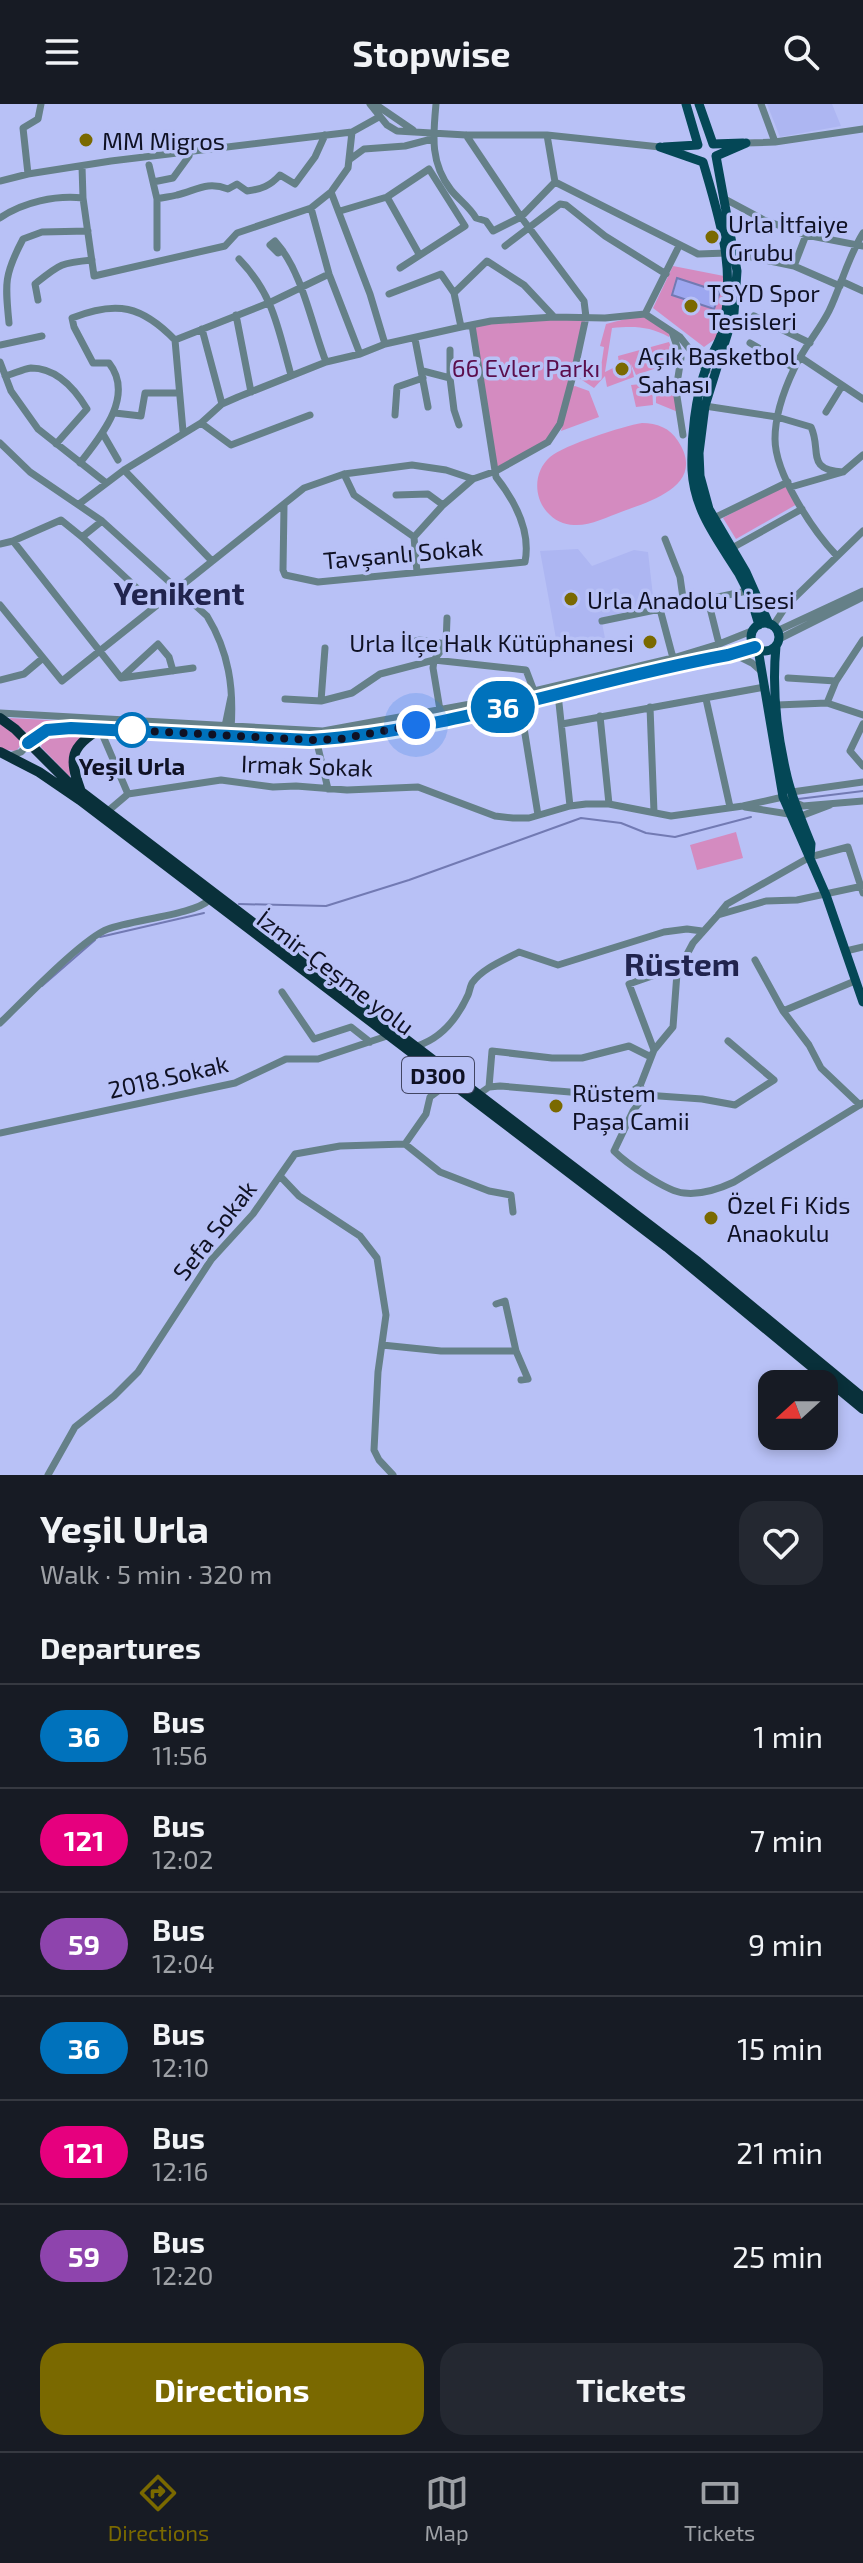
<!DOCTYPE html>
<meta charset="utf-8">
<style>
body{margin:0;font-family:"Exo 2",sans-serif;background:#242831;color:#f1f3f6;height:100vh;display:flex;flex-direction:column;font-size:30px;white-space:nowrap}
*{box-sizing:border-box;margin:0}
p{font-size:26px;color:#9ea1a6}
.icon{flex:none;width:44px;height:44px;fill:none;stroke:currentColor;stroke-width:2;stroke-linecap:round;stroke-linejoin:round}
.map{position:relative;height:1371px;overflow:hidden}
.sheet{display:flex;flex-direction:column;background:#171b24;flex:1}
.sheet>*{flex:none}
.badge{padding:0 16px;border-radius:26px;font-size:28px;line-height:52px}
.needle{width:52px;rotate:249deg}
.controls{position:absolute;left:758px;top:1266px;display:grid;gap:16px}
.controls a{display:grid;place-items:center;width:80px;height:80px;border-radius:16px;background:#171b24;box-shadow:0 4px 12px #0003;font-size:40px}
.you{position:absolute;width:40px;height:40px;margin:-20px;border:6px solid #fff;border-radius:50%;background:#1a73e8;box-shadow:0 0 0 12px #1a73e833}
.map>.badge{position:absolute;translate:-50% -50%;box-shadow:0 0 0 4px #fff}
h2{padding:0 40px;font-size:30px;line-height:72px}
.round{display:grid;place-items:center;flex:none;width:84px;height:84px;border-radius:24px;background:#242831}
.head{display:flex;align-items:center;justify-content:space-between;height:136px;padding:0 40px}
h1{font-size:38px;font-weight:700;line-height:60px}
.primary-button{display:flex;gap:16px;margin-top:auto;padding:16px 40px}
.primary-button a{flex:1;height:92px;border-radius:24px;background:#7a6900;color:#fff;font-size:32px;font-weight:700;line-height:92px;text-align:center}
.primary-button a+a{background:#242831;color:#f1f3f6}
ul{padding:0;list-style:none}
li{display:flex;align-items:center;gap:24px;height:104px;padding:0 40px;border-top:2px solid #363941}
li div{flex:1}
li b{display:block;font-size:30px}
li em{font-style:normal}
li .badge{min-width:88px;font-weight:700;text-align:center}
header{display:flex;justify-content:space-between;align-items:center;height:104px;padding:0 40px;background:#171b24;font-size:36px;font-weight:700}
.tab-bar{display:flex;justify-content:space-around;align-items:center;height:112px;border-top:2px solid #363941;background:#171b24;font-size:22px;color:#9ea1a6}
.tab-bar a{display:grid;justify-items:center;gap:4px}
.tab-bar .current{color:#7a6900}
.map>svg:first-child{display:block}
.built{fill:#adb6f2}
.green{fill:#d48bc0}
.water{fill:#9da7f0;stroke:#727ab3;stroke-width:2}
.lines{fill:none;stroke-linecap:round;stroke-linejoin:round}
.stream{stroke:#727ab3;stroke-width:2}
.minor{stroke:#658088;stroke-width:7}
.major{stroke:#044756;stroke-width:9}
.highway{stroke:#09303a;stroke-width:10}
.line-casing{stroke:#fff;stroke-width:18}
.line{stroke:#0072bc;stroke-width:12}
.walk{stroke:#0f1124;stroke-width:8;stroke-dasharray:0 14.4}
.poi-dot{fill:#7a6900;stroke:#b8c1f6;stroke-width:3}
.stop-dot{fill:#fff;stroke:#0072bc;stroke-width:4}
.labels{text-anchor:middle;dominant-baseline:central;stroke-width:7;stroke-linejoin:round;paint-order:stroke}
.shield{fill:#b8c1f6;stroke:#424663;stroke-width:2}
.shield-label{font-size:22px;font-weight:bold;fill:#0f1124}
.poi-label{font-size:24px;fill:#0f1124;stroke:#b8c1f6;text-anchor:start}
.park-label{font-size:24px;fill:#5b0e4c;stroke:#b8c1f6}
.street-label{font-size:24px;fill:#0f1124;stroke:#b8c1f6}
.stop-label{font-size:24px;font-weight:bold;fill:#0f1124;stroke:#b8c1f6}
.district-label{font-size:32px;font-weight:bold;fill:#21244e;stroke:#b8c1f6}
</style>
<header><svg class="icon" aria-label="menu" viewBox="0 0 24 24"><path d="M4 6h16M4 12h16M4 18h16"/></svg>Stopwise<svg class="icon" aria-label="search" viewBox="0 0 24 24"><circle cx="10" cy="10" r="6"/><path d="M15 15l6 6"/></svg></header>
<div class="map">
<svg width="863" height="1371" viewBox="0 0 863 1371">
<rect width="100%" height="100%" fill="#b8c1f6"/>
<path class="built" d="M767 0H832L841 22 780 33Z
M578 445 592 462 634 446 648 448 654 501 601 514 605 534 557 540 540 447Z"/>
<path class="green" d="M673 162 729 173 722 230 704 243 653 204Z
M645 210 671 226 669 233C649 222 634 222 612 224L605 268 619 261 618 252 669 238 677 257 636 271 631 260 634 273 607 283 605 272 594 284 579 274 587 273 601 263 604 243 600 242 606 220Z
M586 213 560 320 548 338 496 367 472 221Z
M652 279 653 301 636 303 631 281Z
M656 280 674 282 678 308 656 299Z
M575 282 589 287 599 313 561 327 572 283Z
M642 319C657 319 670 324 678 337 707 381 651 397 621 408 607 413 590 422 574 421 564 421 554 416 547 408 533 392 534 367 550 353 564 341 623 322 642 319Z
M788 378 799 399 736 435 723 414Z
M9 614 87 618V620L51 621 29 631Z
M0 618 19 635 20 642 16 647 0 645Z
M57 628H89L70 650V673L41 643 44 634Z
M736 728 743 754 697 766 690 741Z"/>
<path class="water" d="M677 174 720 188 714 205 672 191Z"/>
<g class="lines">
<path class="stream" d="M798 695 863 687
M239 800 326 802 409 776 581 714 621 719 646 729 675 733 751 713
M100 833 204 809
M42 882 95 836"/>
<path class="minor" d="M370 0 387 21 397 27 466 31H547L660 43
M375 0 413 26
M436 0C433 32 430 59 451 86 459 96 469 102 476 114L486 117 493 127 521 113 555 78 547 31
M761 0 775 38
M746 39 775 38 863 25
M349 56 364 45 405 42 432 35
M149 61 157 95
M82 62 83 94 94 172 225 142 237 129 311 104 331 88 348 64 352 28
M28 70 23 24 38 15 41 0
M0 77 28 70 111 57 352 28 379 13
M153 78 173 74 189 52 190 47
M555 78 698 150 727 149
M331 88 370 190 385 240
M387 93 419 150
M723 94 764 116 806 131 863 142
M311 104 329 170 360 250
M340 107 387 93 429 65 465 122 400 164
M0 114C23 98 56 91 83 94
M505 142 560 100 566 101 605 132 666 170
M157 144V95C164 93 170 93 177 91 197 86 207 77 228 85L237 80 247 87C262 85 270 82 280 71L295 80 315 53 325 31
M283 147 278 149 270 141 275 137C303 168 311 220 326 258
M736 150 794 162 840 182
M239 155C274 191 278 225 291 271
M794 162 806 131
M841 177 863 187
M454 189 487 157 524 181 554 213
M389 190 441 170 454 189 461 223
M38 196 35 180C60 160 60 159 92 156
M645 210 679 142
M236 211 251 288
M754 212 810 239
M9 219C5 179 4 171 23 135L42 128 88 127
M202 225 222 300
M672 228 681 254 676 286 683 331
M415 235 428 303
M175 236 271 198 329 170
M175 236 183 327
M750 239 794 264
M0 241 42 232
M450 246V274
M800 253 863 295
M0 258 11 287 38 325 105 378
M423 267 450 274 454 306 459 321
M5 272C13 270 23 265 31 264 57 264 75 285 87 305L56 340
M705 302 777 313 811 323C822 346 805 366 843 368
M826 308 842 282
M115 309 141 312 145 289H178
M395 311 397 283 423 274
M201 319 231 341 310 311
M103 330 118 356
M0 339 30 368 102 417 207 512C229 548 234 584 231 625
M80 359C101 332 135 292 109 259H93L74 223 72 214C117 196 142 202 175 236
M124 366 212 457
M344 370 354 391 414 433
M791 383 843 368 863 351
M396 391 428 390 443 401
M79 400 124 366 201 319 222 300 238 293 326 258 360 250 385 240 461 223 491 217 554 213 605 214 645 210 680 233 707 267
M284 402 283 466 285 471 318 478 525 458C531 427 515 397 496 373L472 221
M714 414 788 378
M82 433 155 501
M414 433 443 401 473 375
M414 433 417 468
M665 435 680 473 684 501
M13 437 121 574 193 564
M0 440 13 437 61 416 82 433 102 417
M732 444 802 405
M837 452C813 427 775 370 775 335 775 312 784 286 794 265 803 244 819 227 829 207 841 182 848 153 863 129
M708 496 719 540
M0 501 62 577 304 384 344 370 412 361 446 366 473 375 496 367 548 338 560 320 575 264 586 213 584 197 521 113 466 31
M660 505 673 554
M602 517 747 487
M773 522 786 502 863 427
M777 527 863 487
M779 535 863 493
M404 540 420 536 446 540
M734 550 752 559 762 568
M121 574 158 540 169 553 173 567
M788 574 836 577
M0 576 24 570 43 554
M558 590 570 702
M285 595 321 597 352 589 380 570 434 556 526 566 534 587
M706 595 730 703
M321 597 325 544
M520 599 538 711
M827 599 836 577 863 536
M777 601 827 599 863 611
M650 603 654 708
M440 606 433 564 434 556 446 540 447 514
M0 609 323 627 509 593 673 554 719 540 754 526
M600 612 609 700
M562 620 765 583
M863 620 850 647 863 662
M100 625 128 690
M223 632 231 593
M316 635 328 685
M10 652 21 648 39 630 56 625 157 627 310 636 340 635 469 611 728 551 755 543
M792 688 863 678
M745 703 801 712 830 701
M108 707 128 690 221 676 273 683 296 682 347 686 418 683 495 712 513 714H529L570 702 586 700H609L671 712 743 702 783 693 803 702 863 697
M718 811 727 800 810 753 848 743 863 789
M846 847 863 843
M755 856 783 907 809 941 821 964 860 1001
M282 888 314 935 351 923 370 938
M783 907 855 877
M0 919C23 897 83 834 108 825 132 816 196 810 209 796
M417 942C442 934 457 915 468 891 469 889 471 880 472 879 483 864 504 856 519 848L558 861 664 828 687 825 702 827
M654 946 629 880 681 862
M640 982 645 991 633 1007 614 1047C626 1059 667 1088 684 1089 701 1091 719 1085 734 1078L863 999
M489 983 492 947 552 954H582L629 942 651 953
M479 990 489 983 500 982 617 992 631 988 640 982 654 946 673 923 677 869 693 839 718 811 766 797 797 796 863 782
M645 991 702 995 735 1001 774 976 728 937
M0 1029 235 979 286 955H318L387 932
M405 1040 440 1068 489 1087 511 1091 513 1108
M280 1072 299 1092 360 1132 377 1154 386 1211 378 1268 374 1346 379 1356 393 1371
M496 1200 505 1197 516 1247 528 1275 521 1276
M382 1241 441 1247H516
M48 1371 75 1323 114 1292 138 1268 211 1156 253 1110 295 1050 340 1042 405 1040 426 1010 430 993 449 979"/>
<path class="major" d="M699 0 713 40 743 39
M746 39 716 52 737 167 734 209 705 302 699 349 700 372 709 405 746 468 769 520
M660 43 703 58C720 116 736 164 723 225 720 239 711 250 706 264 695 294 691 334 692 366 694 407 718 436 739 470 748 486 754 503 759 521
M664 43 698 41 686 0
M751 533a14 14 0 1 1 28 0a14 14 0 1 1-28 0Z
M776 542C772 583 777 629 786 668 791 693 802 717 811 740L810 753
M758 545 783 693 826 791 863 898"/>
<path class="highway" d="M0 614 15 625 67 677 698 1158 863 1294
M0 648 39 668 80 696 667 1143 863 1305
M80 685C69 654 70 643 100 625"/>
</g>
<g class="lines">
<defs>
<path id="line" d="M28 639 47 626 71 624 310 636C452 627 588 576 728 551L755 543"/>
</defs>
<use href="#line" class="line-casing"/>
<use href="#line" class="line"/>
<path class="walk" d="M132 626H129L310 636 340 635 416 621"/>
</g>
<g class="poi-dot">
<circle cx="86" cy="36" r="8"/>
<circle cx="712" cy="133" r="8"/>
<circle cx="691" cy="202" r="8"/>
<circle cx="622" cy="265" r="8"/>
<circle cx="571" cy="495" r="8"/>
<circle cx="650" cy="538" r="8"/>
<circle cx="556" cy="1002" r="8"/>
<circle cx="711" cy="1114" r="8"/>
</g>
<circle class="stop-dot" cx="132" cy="626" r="16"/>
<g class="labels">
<rect class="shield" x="402" y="953" width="72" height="36" rx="6"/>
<g class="shield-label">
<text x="438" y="971">D300</text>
</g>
<g class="poi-label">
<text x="102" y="36">MM Migros</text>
<text x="728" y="119">Urla İtfaiye<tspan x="728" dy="28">Grubu</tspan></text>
<text x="707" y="188">TSYD Spor<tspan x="707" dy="28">Tesisleri</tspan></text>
<text x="638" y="251">Açık Basketbol<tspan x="638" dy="28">Sahası</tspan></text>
<text x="587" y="495">Urla Anadolu Lisesi</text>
<text x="634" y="538" text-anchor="end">Urla İlçe Halk Kütüphanesi</text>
<text x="572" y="988">Rüstem<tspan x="572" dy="28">Paşa Camii</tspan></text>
<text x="727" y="1100">Özel Fi Kids<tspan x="727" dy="28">Anaokulu</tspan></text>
</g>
<g class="park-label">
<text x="526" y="263">66 Evler Parkı</text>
</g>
<g class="street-label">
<text transform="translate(403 449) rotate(-5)">Tavşanlı Sokak</text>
<text transform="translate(307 661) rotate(2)">Irmak Sokak</text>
<text transform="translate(336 868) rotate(37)">İzmir-Çeşme yolu</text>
<text transform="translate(168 972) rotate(-13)">2018.Sokak</text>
<text transform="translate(214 1126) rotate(-52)">Sefa Sokak</text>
</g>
<g class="stop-label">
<text x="132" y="661">Yeşil Urla</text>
</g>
<g class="district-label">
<text x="179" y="488">Yenikent</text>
<text x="682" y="859">Rüstem</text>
</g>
</g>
</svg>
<div class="controls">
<a><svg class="needle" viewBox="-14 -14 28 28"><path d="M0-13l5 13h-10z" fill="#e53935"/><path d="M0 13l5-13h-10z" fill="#9ea1a6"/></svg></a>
</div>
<div class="you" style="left:416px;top:621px"></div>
<b class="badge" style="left:503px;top:603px;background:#0072bc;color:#fff">36</b>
</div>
<section class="sheet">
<div class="head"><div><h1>Yeşil Urla</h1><p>Walk · 5 min · 320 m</p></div><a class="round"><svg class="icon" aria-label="heart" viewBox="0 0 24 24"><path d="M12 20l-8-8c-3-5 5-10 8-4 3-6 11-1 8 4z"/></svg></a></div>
<h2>Departures</h2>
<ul>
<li><span class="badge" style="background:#0072bc;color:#fff">36</span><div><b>Bus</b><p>11:56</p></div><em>1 min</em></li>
<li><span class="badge" style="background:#e6007e;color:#fff">121</span><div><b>Bus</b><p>12:02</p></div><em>7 min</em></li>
<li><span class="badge" style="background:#8e44ad;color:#fff">59</span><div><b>Bus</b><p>12:04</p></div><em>9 min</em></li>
<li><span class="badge" style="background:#0072bc;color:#fff">36</span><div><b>Bus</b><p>12:10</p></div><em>15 min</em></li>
<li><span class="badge" style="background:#e6007e;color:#fff">121</span><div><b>Bus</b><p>12:16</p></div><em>21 min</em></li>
<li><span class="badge" style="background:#8e44ad;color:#fff">59</span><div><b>Bus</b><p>12:20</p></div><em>25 min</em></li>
</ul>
<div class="primary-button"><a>Directions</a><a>Tickets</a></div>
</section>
<nav class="tab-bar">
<a class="current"><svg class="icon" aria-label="directions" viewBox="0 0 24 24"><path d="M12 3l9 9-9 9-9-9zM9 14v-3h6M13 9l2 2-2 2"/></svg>Directions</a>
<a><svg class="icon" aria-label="map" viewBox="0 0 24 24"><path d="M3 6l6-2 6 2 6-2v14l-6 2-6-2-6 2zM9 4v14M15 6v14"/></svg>Map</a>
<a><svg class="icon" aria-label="tickets" viewBox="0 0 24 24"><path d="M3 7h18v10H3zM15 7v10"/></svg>Tickets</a>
</nav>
